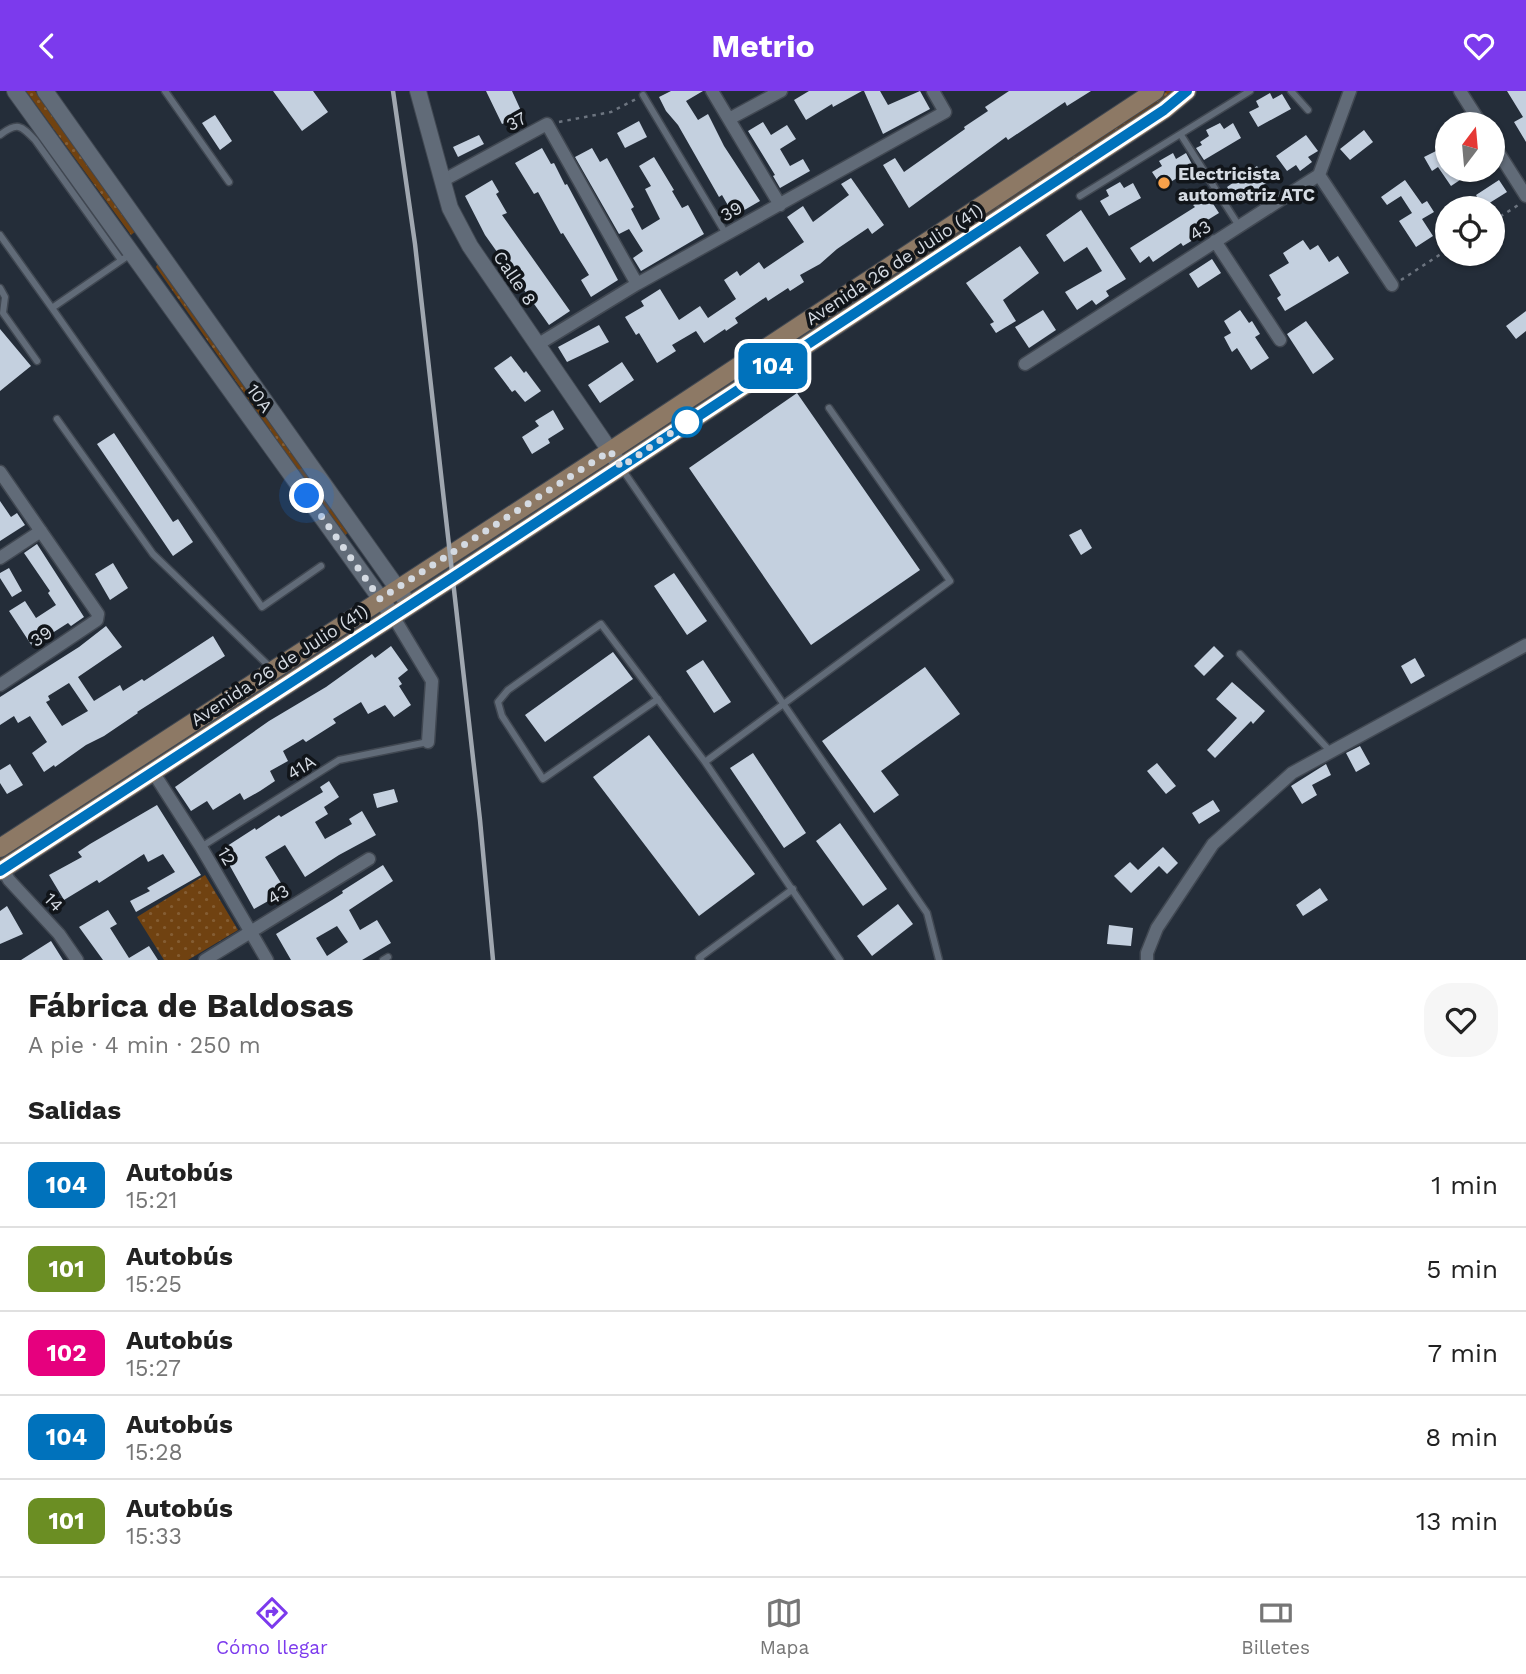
<!DOCTYPE html>
<html lang="es">
<meta charset="utf-8">
<style>
body{margin:0;font-family:"Work Sans",sans-serif;background:#f6f6f6;color:#222;height:100vh;display:flex;flex-direction:column;font-size:26px;white-space:nowrap}
*{box-sizing:border-box;margin:0}
p{font-size:23px;color:#767676}
.icon{flex:none;width:38px;height:38px;fill:none;stroke:currentColor;stroke-width:2;stroke-linecap:round;stroke-linejoin:round}
.map{position:relative;height:869px;overflow:hidden}
.side{display:flex;flex-direction:column;background:#fff;flex:1}
.side>*{flex:none}
.badge{padding:0 14px;border-radius:10px;font-size:24px;line-height:46px}
.needle{width:46px;rotate:16deg}
.tools{position:absolute;left:1435px;top:21px;display:grid;gap:14px}
.tools a{display:grid;place-items:center;width:70px;height:70px;border-radius:50%;background:#fff;box-shadow:0 2px 5px #0004;font-size:35px}
.you{position:absolute;width:35px;height:35px;margin:-18px;border:5px solid #fff;border-radius:50%;background:#1a73e8;box-shadow:0 0 0 10px #1a73e833}
.map>.badge{position:absolute;translate:-50% -50%;box-shadow:0 0 0 4px #fff}
h2{padding:0 28px;font-size:26px;line-height:63px}
.round{display:grid;place-items:center;flex:none;width:74px;height:74px;border-radius:28px;background:#f6f6f6}
.overview{display:flex;align-items:center;justify-content:space-between;height:119px;padding:0 28px}
h1{font-size:33px;font-weight:700;line-height:52px}
ul{padding:0;list-style:none}
li{display:flex;align-items:center;gap:21px;height:84px;padding:0 28px;border-top:2px solid #e0e0e0}
li div{flex:1}
li b{display:block;font-size:26px}
li em{font-style:normal}
li .badge{min-width:77px;font-weight:700;text-align:center}
header{display:flex;justify-content:space-between;align-items:center;height:91px;padding:0 28px;background:#7c3aed;color:#fff;font-size:32px;font-weight:700}
.tab-bar{display:flex;justify-content:space-around;align-items:center;height:98px;border-top:2px solid #e0e0e0;background:#fff;font-size:19px;color:#767676}
.tab-bar a{display:grid;justify-items:center;gap:4px}
.tab-bar .on{color:#7c3aed}
.map>svg:first-child{display:block}
.grass{fill:url(#grass-dots)}
.building{fill:#c4d0df;fill-rule:evenodd}
.lines{fill:none;stroke-linecap:round;stroke-linejoin:round}
.service-casing{stroke:#414852;stroke-width:9}
.minor-casing{stroke:#414852;stroke-width:15}
.tertiary-casing{stroke:#414852;stroke-width:18}
.secondary-casing{stroke:#414852;stroke-width:20}
.path{stroke:#6d7580;stroke-width:2.5;stroke-dasharray:3.5 5;stroke-linecap:butt}
.service{stroke:#616b78;stroke-width:6}
.minor{stroke:#616b78;stroke-width:12}
.tertiary{stroke:#616b78;stroke-width:16}
.secondary{stroke:#8d7965;stroke-width:18}
.rail{stroke:#a0a7b0;stroke-width:4.5}
.line-casing{stroke:#fff;stroke-width:16}
.line{stroke:#0072bc;stroke-width:10}
.walk{stroke:#d4dae2;stroke-width:7;stroke-dasharray:0 12.6}
.poi-dot{fill:#f8a14a;stroke:#11151a;stroke-width:2.5}
.stop-dot{fill:#fff;stroke:#0072bc;stroke-width:3.5}
.labels{text-anchor:middle;dominant-baseline:central;stroke-width:7;stroke-linejoin:round;paint-order:stroke}
.street-label{font-size:18px;fill:#d4dae2;stroke:#11151a}
.poi-label{font-size:18px;font-weight:bold;fill:#d4dae2;stroke:#11151a;text-anchor:start}
</style>
<header><svg class="icon" aria-label="back" viewBox="0 0 24 24"><path d="M15 5l-7 7 7 7"/></svg>Metrio<svg class="icon" aria-label="heart" viewBox="0 0 24 24"><path d="M12 20l-8-8c-3-5 5-10 8-4 3-6 11-1 8 4z"/></svg></header>
<div class="map">
<svg width="1526" height="869" viewBox="0 0 1526 869">
<defs>
<pattern id="grass-dots" width="8" height="8" patternUnits="userSpaceOnUse" patternTransform="scale(1.75)"><rect width="8" height="8" fill="#704211"/><path d="M2 2h.1M6 6h.1" fill="none" stroke="#845d33" stroke-width="1.8" stroke-linecap="round"/></pattern>
</defs>
<rect width="100%" height="100%" fill="#242d39"/>
<path class="grass" d="M26 0H35L136 140 131 144Z
M1167 0H1173L1137 26 649 346V344Z
M158 172 349 441 344 445 156 176Z
M348 541 349 542 0 770V767Z
M205 784 238 839 188 869H164L137 826Z"/>
<path class="building" d="M273 0H313L328 21 302 40Z
M486 0H512L523 24 502 33Z
M671 0H703L686 10 698 29 708 23 724 55 760 110 734 125 722 104 719 106 678 34 666 20 659 6Z
M809 0H862L833 16 832 13 806 29 794 9Z
M864 0H880L888 14 920 0 930 18 883 43Z
M1009 0H1091L1067 15 1065 11 1008 49 1006 46 909 117 883 74 895 67 904 81 965 38 964 36 988 20 985 16Z
M1507 0H1526V51L1514 31 1523 26Z
M1270 2 1273 8 1282 3 1291 18 1258 36 1249 21 1259 16 1256 10Z
M215 24 232 50 220 59 202 32Z
M639 30 647 46 625 57 617 42Z
M763 31 771 44 787 34 796 48 780 58 790 75 803 68 810 80 780 97 773 85 775 84 748 40Z
M1220 32 1224 38 1233 32 1241 47 1204 69 1196 57 1202 54 1200 51 1209 45 1206 39Z
M1364 39 1373 51 1350 69 1340 58Z
M479 44 484 53 458 66 453 56Z
M1306 44 1318 60 1308 66 1312 71 1300 80 1296 74 1287 80 1276 65Z
M1444 56 1447 62V79H1475L1451 95 1438 76 1432 80 1424 66Z
M542 57 551 73 554 72 565 94 567 93 618 189 591 206 581 189 589 184 563 142 561 143 538 101 534 103 515 72Z
M592 57 600 71 607 67 634 116 631 118 642 139 660 128 645 98 651 95 639 75 654 66 674 99 672 100 682 117 688 114 704 143 641 180 633 167 643 160 629 138 619 143 575 66Z
M1173 62 1176 68 1186 62 1194 77 1162 96 1152 81 1162 75 1159 70Z
M1257 75 1268 91 1259 97 1263 102 1251 110 1247 104 1237 111 1227 96Z
M851 87 884 134 872 143 868 137 837 158 820 173 800 184 804 191 790 200 788 197 768 210 766 206 735 227 738 232 726 240 725 238 704 252 696 240 672 254 676 260 657 272 639 242 636 244 625 226 644 215 641 210 660 198 679 229 700 215 708 227 736 208 724 189 737 180 740 185 759 171 764 178 804 151 787 126 803 115 813 131 849 104 841 93Z
M492 89 499 101 496 103 507 122 502 124 570 220 549 234 485 144 465 105Z
M1405 89 1422 113 1427 110 1434 121 1422 128 1433 145 1416 156 1399 130 1412 122 1401 105 1387 114 1381 106Z
M1499 89 1507 101 1483 116 1476 104Z
M1120 91 1124 97 1133 92 1141 107 1109 125 1100 110 1109 105 1106 99Z
M1208 105 1219 122 1193 138 1198 146 1183 155 1181 152 1153 171 1149 165 1140 172 1130 157 1195 116 1193 114Z
M1081 119 1126 188 1106 200 1109 205 1096 214 1092 209 1077 219 1065 201 1102 180 1087 156 1064 171 1046 144Z
M1303 149 1310 159 1318 154 1329 171 1338 165 1349 182 1285 220 1277 207 1281 204 1269 184 1289 172 1283 162Z
M1020 155 1039 182 1003 209 1016 230 996 242 990 233 994 231 966 192Z
M1212 168 1221 182 1198 197 1189 183Z
M1043 219 1056 239 1029 257 1015 236Z
M1240 219 1249 232 1252 230 1260 243 1255 246 1269 267 1251 279 1237 257 1232 261 1224 246 1231 242 1224 230Z
M1526 220V240L1516 248 1506 235Z
M1306 230 1334 268 1313 283 1287 243Z
M599 234 609 251 567 271 558 256Z
M0 238 31 275 0 300Z
M511 265 524 282 526 280 541 300 525 311 515 299 512 301 494 277Z
M622 271 634 289 600 312 588 294Z
M797 302 920 479 811 554 689 377Z
M553 319 564 338 548 348 550 352 532 363 522 346 539 335 535 330Z
M114 342 173 431 178 428 193 451 173 465 97 353Z
M0 410 11 426 17 422 25 434 0 450Z
M1081 438 1092 457 1081 464 1069 444Z
M37 453 84 526 71 535 68 532 32 555 9 520 25 510 36 527 56 514 48 502 50 500 24 462Z
M113 472 128 497 110 509 95 483Z
M9 477 22 500 12 506 0 487V482Z
M674 482 707 530 687 544 654 495Z
M106 535 122 556 78 586 94 610 120 594 123 600 142 588 144 590 213 545 225 565 137 621 138 622 104 645 86 654 55 676 54 674 44 681 32 662 47 651 30 625 18 632 14 625 0 634V606L79 556ZM69 592 88 620 62 635 46 611 50 609 48 605Z
M391 555 408 579 398 587 402 593 399 595 411 614 394 626 385 614 368 623 361 611 333 628 336 632 306 651 303 648 283 660 288 670 270 680 275 690 260 700 244 709 240 702 213 719 207 710 191 720 175 696 269 630 326 596 372 563 375 567Z
M1214 555 1224 565 1204 585 1194 575Z
M613 561 633 588 545 651 525 624Z
M1415 567 1425 585 1411 593 1401 575Z
M703 569 731 611 714 622 686 580Z
M925 576 960 623 881 680 899 704 874 722 822 650Z
M1232 591 1265 620 1253 633 1251 630 1215 667 1207 659 1237 627 1216 608Z
M649 644 755 783 699 825 593 686Z
M1360 655 1370 673 1356 681 1346 662Z
M753 662 806 742 784 757 730 677Z
M1157 672 1176 695 1166 703 1147 680Z
M10 673 23 694 7 703 0 692V679Z
M1326 673 1331 684 1312 694 1317 704 1302 713 1291 695Z
M329 690 339 706 324 716 328 723 315 731 325 748 352 733 349 728 362 720 376 744 339 764 305 786 285 754 265 766 286 800 254 818 221 759 255 737 256 739 279 724 281 726 323 701 320 696Z
M394 698 398 711 377 717 373 703Z
M1213 709 1220 720 1199 733 1192 722Z
M157 714 201 784 136 821 130 810 150 800 147 797 175 781 163 763 148 771 144 763 99 792 97 789 64 809 49 784 82 766 78 761 90 753Z
M840 732 887 798 863 815 816 750Z
M1163 756 1178 772 1167 783 1159 775 1131 802 1114 785 1130 771 1138 779Z
M383 774 393 790 349 819 360 839 377 829 391 852 362 869H291L276 843 332 809 343 802 342 800ZM337 835 348 851 327 865 316 847Z
M1320 797 1328 809 1303 825 1296 814Z
M898 813 913 833 872 865 857 845Z
M7 815 23 843 0 853V820Z
M108 819 117 833 110 837 129 867 149 855 158 869H103L79 836Z
M1109 834 1133 837 1131 855 1107 853Z
M51 850 63 869H21Z"/>
<g class="lines">
<defs>
<path id="service" d="M165 0 229 91
M1291 0 1308 19
M643 4 726 143
M0 44C17 31 21 34 35 49L121 169
M1181 44 1239 135
M1080 105 1250 0
M0 144 52 217
M132 162 52 217 262 516 321 475
M0 197 5 206 3 222 37 270
M57 328 153 463 271 577
M622 378 927 822 939 869
M1240 563 1331 661
M658 608 543 688 502 625 498 611 508 599 601 533 705 671 950 490 829 317
M705 671 840 869
M201 756 339 669 428 651
M383 869 388 866
M701 869 699 867 793 798"/>
<path id="minor" d="M712 0 780 114
M1460 0 1481 33
M729 28 781 0
M1493 53 1526 105
M1319 84 1392 194
M442 90 547 33 637 193
M1215 150 1280 249
M537 254 637 193 945 21 933 0
M1025 273 1319 84 1350 0
M0 381 98 523 97 529 0 594
M0 467 41 440
M393 525 432 590 428 651
M153 681 201 756 267 869
M3 778 9 789 59 843 77 869
M205 869 369 768
M1147 869V862L1157 837 1213 753 1292 682 1526 554"/>
<path id="tertiary" d="M15 0 393 525
M45 0 410 515
M418 0 450 117 470 155 617 370"/>
<path id="secondary" d="M0 757 610 360 1155 0
M0 780 452 487 1164 19 1187 0"/>
</defs>
<use href="#service" class="service-casing"/>
<use href="#minor" class="minor-casing"/>
<use href="#tertiary" class="tertiary-casing"/>
<use href="#secondary" class="secondary-casing"/>
<path class="path" d="M559 31 611 21 636 8
M1493 130 1520 113
M1401 189 1447 159"/>
<use href="#service" class="service"/>
<use href="#minor" class="minor"/>
<use href="#tertiary" class="tertiary"/>
<use href="#secondary" class="secondary"/>
<path class="rail" d="M393 0 415 153 480 729 493 869"/>
</g>
<g class="lines">
<defs>
<path id="line" d="M0 780 452 487 1164 19 1187 0"/>
</defs>
<use href="#line" class="line-casing"/>
<use href="#line" class="line"/>
<path class="walk" d="M307 405 380 508 610 360 621 376 687 331"/>
</g>
<circle class="poi-dot" cx="1164" cy="92" r="7"/>
<circle class="stop-dot" cx="687" cy="331" r="14"/>
<g class="labels">
<g class="street-label">
<text transform="translate(516 30) rotate(-29)">37</text>
<text transform="translate(731 120) rotate(-29)">39</text>
<text transform="translate(1200 139) rotate(-33)">43</text>
<text transform="translate(894 173) rotate(-33)">Avenida 26 de Julio (41)</text>
<text transform="translate(515 187) rotate(56)">Calle 8</text>
<text transform="translate(260 307) rotate(54)">10A</text>
<text transform="translate(41 545) rotate(-34)">39</text>
<text transform="translate(279 574) rotate(-33)">Avenida 26 de Julio (41)</text>
<text transform="translate(301 676) rotate(-32)">41A</text>
<text transform="translate(227 765) rotate(60)">12</text>
<text transform="translate(278 803) rotate(-32)">43</text>
<text transform="translate(54 811) rotate(47)">14</text>
</g>
<g class="poi-label">
<text x="1178" y="82">Electricista<tspan x="1178" dy="21">automotriz ATC</tspan></text>
</g>
</g>
</svg>
<div class="tools">
<a><svg class="needle" viewBox="-14 -14 28 28"><path d="M0-13l5 13h-10z" fill="#e53935"/><path d="M0 13l5-13h-10z" fill="#767676"/></svg></a>
<a><svg class="icon" aria-label="locate" viewBox="0 0 24 24"><circle cx="12" cy="12" r="6"/><path d="M12 2v4M12 18v4M2 12h4M18 12h4"/></svg></a>
</div>
<div class="you" style="left:307px;top:405px"></div>
<b class="badge" style="left:773px;top:275px;background:#0072bc;color:#fff">104</b>
</div>
<section class="side">
<div class="overview"><div><h1>Fábrica de Baldosas</h1><p>A pie · 4 min · 250 m</p></div><a class="round"><svg class="icon" aria-label="heart" viewBox="0 0 24 24"><path d="M12 20l-8-8c-3-5 5-10 8-4 3-6 11-1 8 4z"/></svg></a></div>
<h2>Salidas</h2>
<ul>
<li><span class="badge" style="background:#0072bc;color:#fff">104</span><div><b>Autobús</b><p>15:21</p></div><em>1 min</em></li>
<li><span class="badge" style="background:#6b8e23;color:#fff">101</span><div><b>Autobús</b><p>15:25</p></div><em>5 min</em></li>
<li><span class="badge" style="background:#e6007e;color:#fff">102</span><div><b>Autobús</b><p>15:27</p></div><em>7 min</em></li>
<li><span class="badge" style="background:#0072bc;color:#fff">104</span><div><b>Autobús</b><p>15:28</p></div><em>8 min</em></li>
<li><span class="badge" style="background:#6b8e23;color:#fff">101</span><div><b>Autobús</b><p>15:33</p></div><em>13 min</em></li>
</ul>
</section>
<nav class="tab-bar">
<a class="on"><svg class="icon" aria-label="directions" viewBox="0 0 24 24"><path d="M12 3l9 9-9 9-9-9zM9 14v-3h6M13 9l2 2-2 2"/></svg>Cómo llegar</a>
<a><svg class="icon" aria-label="map" viewBox="0 0 24 24"><path d="M3 6l6-2 6 2 6-2v14l-6 2-6-2-6 2zM9 4v14M15 6v14"/></svg>Mapa</a>
<a><svg class="icon" aria-label="tickets" viewBox="0 0 24 24"><path d="M3 7h18v10H3zM15 7v10"/></svg>Billetes</a>
</nav>
